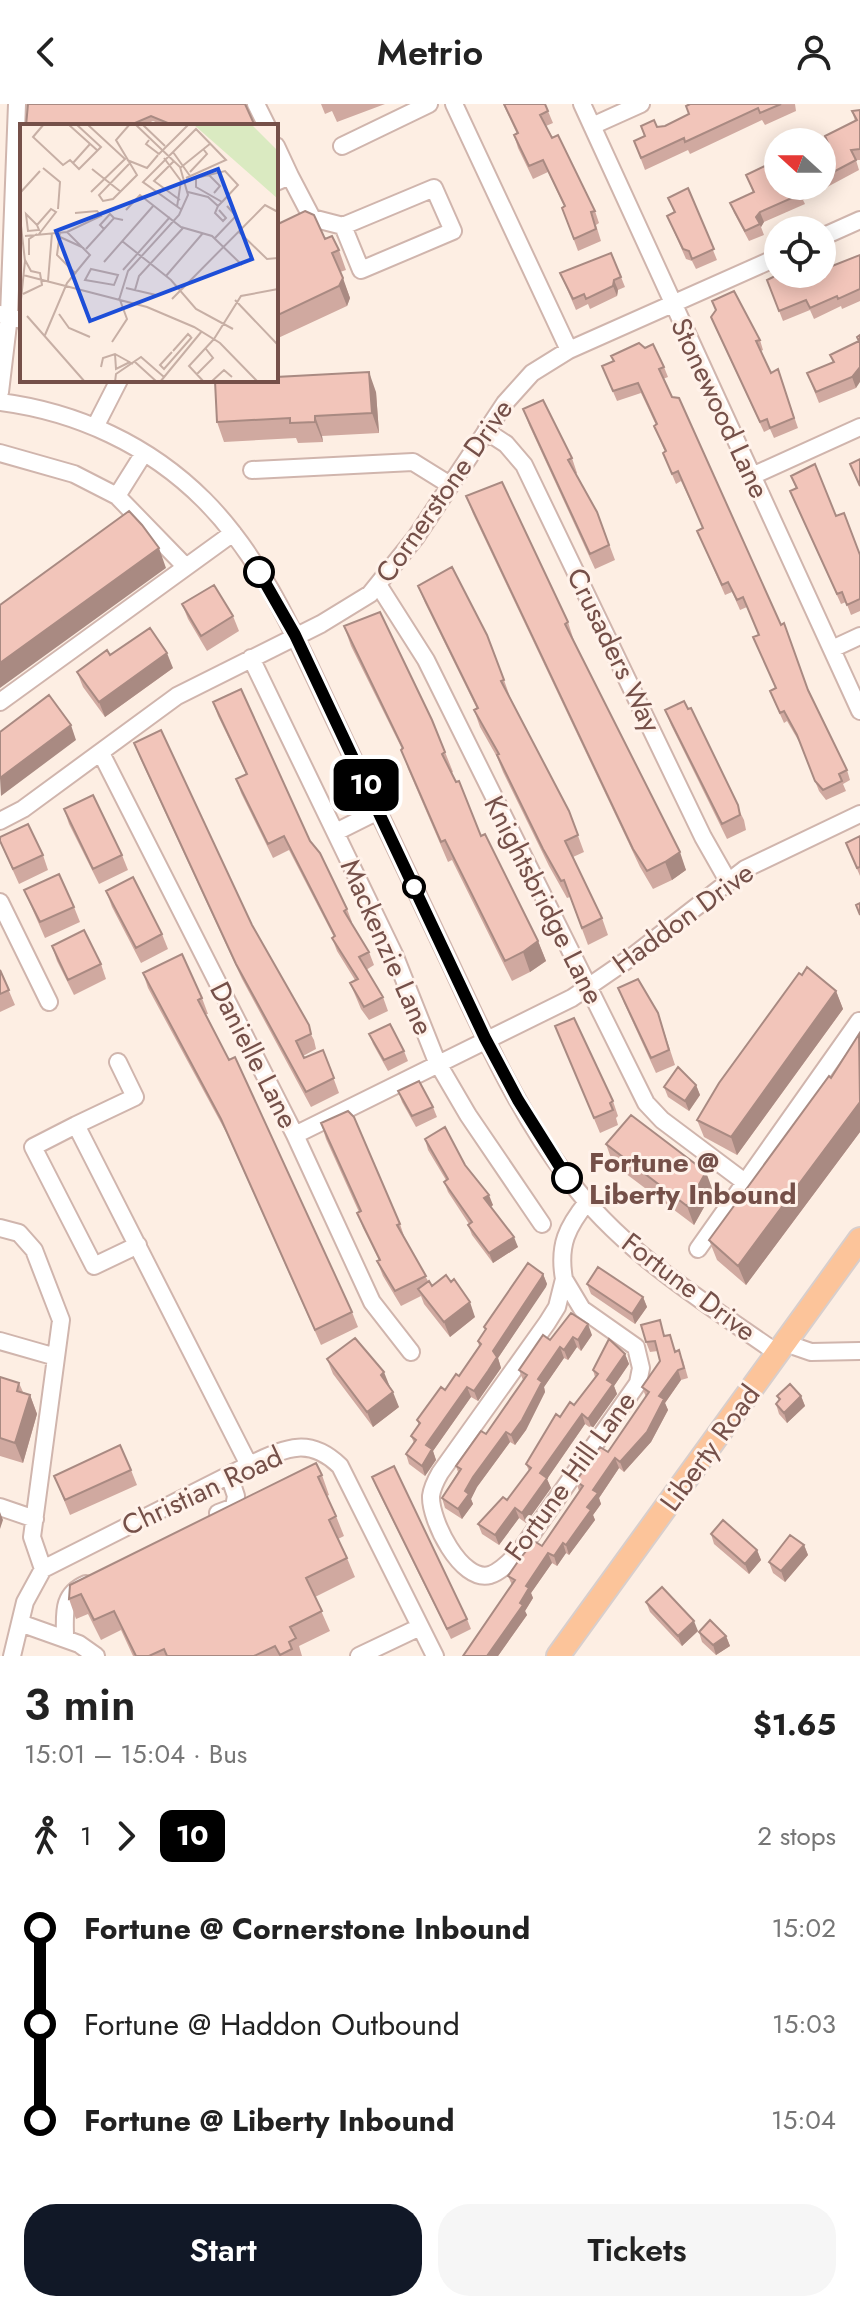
<!DOCTYPE html>
<meta charset="utf-8">
<style>
body{margin:0;font-family:Jost,sans-serif;background:#f6f6f6;color:#222;height:100vh;display:flex;flex-direction:column;font-size:30px;white-space:nowrap}
*{box-sizing:border-box;margin:0}
p{font-size:26px;color:#767676}
.icon{flex:none;width:44px;height:44px;fill:none;stroke:currentColor;stroke-width:2;stroke-linecap:round;stroke-linejoin:round}
.map{position:relative;height:1552px;overflow:hidden}
.details{display:flex;flex-direction:column;background:#fff;flex:1}
.details>*{flex:none}
.badge{padding:0 16px;border-radius:12px;font-size:28px;line-height:52px}
.needle{width:52px;rotate:291deg}
.controls{position:absolute;left:764px;top:24px;display:grid;gap:16px}
.controls a{display:grid;place-items:center;width:72px;height:72px;border-radius:50%;background:#fff;box-shadow:0 4px 20px #0003;font-size:40px}
.map>.badge{position:absolute;translate:-50% -50%;box-shadow:0 0 0 4px #fff}
.legs{display:flex;align-items:center;gap:12px;height:88px;padding:0 24px;font-size:26px}
.legs p{margin-inline-start:auto}
.head{display:flex;align-items:center;justify-content:space-between;height:136px;padding:0 24px}
h1{font-size:44px;font-weight:600;line-height:60px}
.action{display:flex;gap:16px;margin-top:auto;padding:16px 24px}
.action a{flex:1;height:92px;border-radius:32px;background:#111827;color:#fff;font-size:32px;font-weight:600;line-height:92px;text-align:center}
.action a+a{background:#f6f6f6;color:#222}
ul{padding:0 24px;list-style:none}
li{display:flex;align-items:center;gap:28px;height:96px;font-size:30px}
li i{display:grid;place-items:center;width:12px;height:100%;margin:0 10px;background:currentColor}
li i::after{content:'';width:20px;height:20px;margin:-10px;border:6px solid;border-radius:50%;background:#fff}
li p{margin-inline-start:auto}
li:first-child i{background:linear-gradient(#0000 50%,currentColor 0)}
li:last-child i{background:linear-gradient(currentColor 50%,#0000 0)}
header{display:flex;justify-content:space-between;align-items:center;height:104px;padding:0 24px;background:#fff;font-size:36px;font-weight:600}
.map>svg:first-child{display:block}
.lines{fill:none;stroke-linecap:round;stroke-linejoin:round}
.minor-casing{stroke:#d0b5ad;stroke-width:20}
.major-casing{stroke:#d8cecc;stroke-width:26}
.minor{stroke:#fff;stroke-width:16}
.major{stroke:#fcc49a;stroke-width:22}
.wall{fill:#d0a9a0}
.shaded-wall{fill:#a98a82}
.building{fill:#f2c5ba;stroke:#a98a82;stroke-width:2}
.line-1-casing{stroke:#fff;stroke-width:18}
.line-1{stroke:#000;stroke-width:12}
.stop-1-dot{fill:#fff;stroke:#000;stroke-width:4}
.labels{text-anchor:middle;dominant-baseline:central;stroke-width:6;stroke-linejoin:round;paint-order:stroke}
.street-label{font-size:28px;fill:#755049;stroke:#fff2ea}
.stop-label{font-size:28px;font-weight:bold;fill:#755049;stroke:#fff2ea;text-anchor:start}
.inset-road{fill:none;stroke:#c7afa5;stroke-width:2}
.view{fill:#1d4ed8;fill-opacity:0.15;stroke:#1d4ed8;stroke-width:4}
.inset-edge{fill:none;stroke:#755049;stroke-width:4}
</style>
<header><svg class="icon" aria-label="back" viewBox="0 0 24 24"><path d="M15 5l-7 7 7 7"/></svg>Metrio<svg class="icon" aria-label="person" viewBox="0 0 24 24"><circle cx="12" cy="8" r="4"/><path d="M4 21q1-7 8-7t8 7"/></svg></header>
<div class="map">
<svg width="860" height="1552" viewBox="0 0 860 1552">
<rect width="100%" height="100%" fill="#fdeee3"/>
<g class="lines">
<defs>
<path id="minor" d="M17 0 9 212 22 216
M256 0 267 22
M454 0 569 246
M582 0 860 607
M592 22 641 0
M276 42 290 72
M342 42 429 0
M276 78 290 72 312 114
M276 133 312 114 343 122 434 84 453 127 361 166 343 122
M822 133 860 116
M0 210 9 212 0 288
M0 298C77 308 149 341 204 396 263 455 297 536 332 610 371 693 411 776 450 859 484 932 518 1008 567 1073 621 1147 703 1197 777 1249
M95 323 119 276
M486 327 506 340 524 361 703 733 728 777
M0 349 74 370 117 392 186 463
M252 366 413 358 450 381
M752 372 860 323
M117 392 144 349
M379 482 426 556 646 999 662 1016 746 1079
M832 545 860 532
M251 554 394 850 437 958 468 1011 542 1120
M0 598 233 429
M101 649 295 1031 372 1198 411 1248
M0 717 23 705 177 592 321 520 370 490 416 433 505 299 532 269 569 246 778 153
M336 728 378 707
M0 798 49 898
M118 958 135 993 76 1021 249 1361
M76 1021 33 1043 94 1162 138 1141
M295 1031 572 894 633 852 745 765 860 710
M0 1124 19 1129 34 1146 61 1216 32 1433 43 1465
M698 1145 859 917
M564 1175 582 1205 636 1243 641 1264 638 1279 520 1447C511 1456 502 1467 490 1471 461 1479 430 1416 431 1392 432 1384 436 1376 440 1369L547 1219 557 1203Z
M564 1175C558 1141 567 1123 588 1097
M0 1237 56 1253
M785 1239 811 1248 860 1247
M0 1403 35 1415
M218 1409 234 1403 236 1392 229 1371
M20 1519 79 1540 96 1552
M65 1534C65 1510 61 1491 86 1480
M12 1552 25 1498 43 1465 249 1361C284 1345 308 1331 340 1362L435 1552
M359 1552 420 1523"/>
<path id="major" d="M558 1552 860 1135"/>
</defs>
<use href="#minor" class="minor-casing"/>
<use href="#major" class="major-casing"/>
<use href="#minor" class="minor"/>
<use href="#major" class="major"/>
</g>
<path class="wall" d="M28 0 255 22H165L153 17 142 22H26Z
M321 0H385L337 18 332 7 325 10Z
M503 0H545L553 19 546 22 595 107 599 119 596 121 601 137 578 147 562 104 564 102 548 68 533 75 518 44 514 31 517 30Z
M690 0H795L796 7 765 21 762 16 690 50 688 46 645 66 634 37 644 32 641 22 657 23 665 22 689 10Z
M860 6V56H856L859 66 803 96 805 100 764 118 761 123 764 131 749 137 734 109 730 99 753 88 746 71 778 82H822V51L831 47 825 32 855 17 852 7Z
M688 84 717 156 696 165 692 157 686 155 667 112 674 108 668 94Z
M276 121 325 135 339 146 346 166 340 168 350 194 347 202 276 235Z
M860 151V197L842 205 841 202 814 215 810 206 783 217 767 176 790 179Z
M560 169 621 173 625 183 618 186 617 192 590 205 588 200 576 206Z
M712 197 760 236 763 246 761 247 771 269 778 265 798 324 774 334 770 325 764 328 715 223 711 213 716 207Z
M860 231 856 284 819 299 807 269 833 258 830 251 859 237Z
M602 262 664 263 668 273 663 275 809 587 847 666 850 676 843 680 846 687 826 696 819 687 801 641 787 617 784 619 774 597 770 587 776 585 753 533 759 531 747 503 740 506 732 488 725 491 697 427 703 424 681 377 676 380 663 349 665 348 654 322 656 321 641 289 617 297Z
M376 288 379 329 322 332 323 338 298 339 296 334 224 338 217 318Z
M523 305 572 354 577 369 576 370 597 408 615 456 595 465 529 321Z
M791 372 836 412 860 451V507L851 511 846 498 841 500 794 397 790 387 796 385Z
M466 392 568 518 574 537 686 766 672 776 653 785 640 763 473 410Z
M418 482 504 576 510 593 569 707 584 748 573 753 602 814 608 831 588 841 570 793 567 794 549 762 503 668 497 653 480 623 474 606 477 605 425 499Z
M182 500 233 512 239 527 207 547 188 515Z
M344 522 445 648 453 668 451 669 481 732 538 837 546 857 530 868 512 877 452 756 448 758 408 665 402 645 351 542Z
M110 551 173 564 105 613 83 583 77 568Z
M684 597 744 716 746 726 727 735 671 621 665 606Z
M213 598 310 737 347 805 352 818 351 819 369 848 374 861 366 866 383 893 388 907 369 916 361 905 350 879 355 876 337 847 332 834 334 833 289 746 273 754 241 689 236 675 246 670 218 612Z
M134 639 252 821 314 936 316 945 303 952 304 954 323 946 339 989 311 1003 242 875 140 654Z
M64 705 122 751 128 766 99 780 69 720Z
M860 732V772L846 739Z
M0 738 43 751 48 766 19 780Z
M24 786 74 803 80 818 45 834Z
M106 787 162 830 168 845 141 859 112 803Z
M52 842 101 860 106 875 74 891 57 857Z
M0 866 15 901 0 908Z
M143 869 202 894 208 910H206L352 1208 358 1223 321 1241 227 1030 148 884Z
M618 884 658 909 675 961 656 969 624 899Z
M836 887 843 905 737 1051 704 1033 697 1016Z
M555 922 613 997 618 1012 616 1014 618 1021 600 1029Z
M369 930 404 947 408 957 388 967 373 940Z
M860 931V1028L746 1181 717 1156 709 1136 831 974Z
M696 981 700 991 689 1007 668 993 664 983Z
M398 987 433 1003 437 1013 416 1023 402 998Z
M321 1019 400 1120 405 1135 428 1177 432 1182 475 1213 450 1233 424 1200 421 1192 401 1202 383 1172 377 1157 379 1156 363 1124 357 1109 359 1108 326 1035Z
M425 1035 465 1061 493 1101 491 1103 518 1143 493 1159 472 1131 468 1121 469 1120 448 1088 444 1078 446 1076 428 1046Z
M606 1040 713 1087 694 1121 613 1060Z
M543 1170 547 1180 498 1254 501 1264 478 1297 471 1293 433 1347 436 1356 425 1372 409 1360 406 1350 414 1339 411 1332 419 1321 417 1316 459 1272 479 1242 478 1237 485 1226 484 1223Z
M587 1180 643 1193 647 1203 635 1220 591 1190Z
M592 1231 581 1247 577 1243 568 1256 564 1254 544 1283 545 1288 526 1326 515 1341 510 1338 477 1383 471 1395 473 1400 462 1415 445 1404 442 1394 458 1368 456 1362 486 1330 523 1276 519 1266 550 1236Z
M665 1232 683 1256 688 1274 681 1276 665 1299 668 1306 651 1338 624 1368 619 1364 599 1394 601 1400 593 1411 595 1416 569 1451 566 1449 557 1462 552 1459 531 1489 533 1494 525 1507 527 1511 498 1552H463L512 1481 508 1472 542 1442 579 1387 576 1377 608 1348 646 1293 642 1283 660 1257 658 1247 650 1248 646 1238Z
M625 1250 629 1260 614 1282 617 1290 592 1325 585 1320 547 1375 551 1384 526 1419 519 1414 499 1441 482 1430 478 1420 507 1396 529 1367 526 1360 560 1313 574 1301 595 1273 593 1266Z
M327 1255 399 1303 373 1323 333 1270Z
M0 1273 19 1279 23 1288 30 1291 37 1310 23 1359 0 1352Z
M777 1292H801L805 1302 787 1319 779 1310 776 1300 779 1297Z
M131 1366 137 1381 70 1411 54 1372Z
M322 1371 329 1391 327 1392 336 1412 344 1432 338 1435 347 1454 355 1473 315 1493 330 1527 299 1542 302 1552H133L121 1526 101 1536 88 1510 76 1515 69 1495Z
M372 1373 467 1515 471 1525 451 1535 376 1383Z
M711 1430 757 1446 761 1456 749 1470 714 1440Z
M804 1441 808 1451 785 1478 773 1469 769 1458Z
M646 1498 698 1527 682 1542 650 1508Z
M699 1528 726 1532 730 1542 716 1551 702 1538Z"/>
<path class="shaded-wall" d="M760 108 764 118 761 123 756 113Z
M343 174 350 194 347 202 339 182Z
M614 176 618 186 617 192 613 182Z
M860 263V278L856 284 852 273Z
M369 268 376 288 379 329 372 309Z
M315 312 322 332 323 338 315 318Z
M159 444 166 464 0 584V559Z
M167 549 173 564 105 613 99 598Z
M71 621 76 636 1 692 0 674Z
M680 748 686 766 672 776 665 758Z
M538 837 546 857 530 868 523 848Z
M836 887 843 905 737 1051 731 1033Z
M696 981 700 991 689 1007 685 997Z
M860 998V1028L746 1181 738 1162Z
M706 1068 713 1087 694 1121 687 1102Z
M489 1091 493 1101 488 1105 484 1094Z
M514 1133 518 1143 493 1159 489 1149Z
M543 1170 547 1180 546 1183 498 1254 501 1264 478 1297 474 1287 493 1247Z
M643 1193 647 1203 635 1220 632 1210Z
M470 1198 475 1213 450 1233 444 1218Z
M588 1220 592 1231 581 1247 578 1236Z
M573 1233 577 1243 568 1256 564 1246Z
M560 1243 564 1254 544 1283 545 1288 526 1326 515 1341 511 1331 538 1275Z
M625 1250 629 1260 614 1282 617 1290 592 1325 588 1315 607 1276Z
M678 1266 681 1276 665 1299 668 1306 651 1338 624 1368 620 1358 659 1292Z
M384 1268 390 1283 381 1271Z
M467 1283 471 1293 433 1347 436 1356 425 1372 422 1362 426 1341Z
M393 1288 399 1303 373 1323 367 1308Z
M30 1291 37 1310 23 1359 15 1339Z
M801 1292 805 1302 787 1319 784 1309Z
M582 1310 585 1320 547 1375 551 1384 526 1419 522 1409 540 1369Z
M506 1328 510 1338 477 1383 471 1395 473 1400 462 1415 458 1405 465 1387 473 1373Z
M615 1354 619 1364 599 1394 601 1400 593 1411 595 1416 569 1451 566 1441 587 1403 593 1386Z
M515 1404 519 1414 499 1441 495 1431Z
M0 1408 3 1416 0 1425Z
M563 1439 566 1449 557 1462 554 1452Z
M804 1441 808 1451 785 1478 781 1467Z
M757 1446 761 1456 749 1470 745 1460Z
M548 1449 552 1459 531 1489 533 1494 525 1507 527 1511 498 1552H487L526 1482Z
M694 1517 698 1527 682 1542 678 1532Z
M726 1532 730 1542 716 1551 713 1541Z"/>
<path class="building" d="M28 0H245L255 22H175L151 12 128 22H26Z
M504 0H545L548 7 540 11 552 34 558 31 595 107 591 108 596 125 574 135 562 104 565 102 543 56 529 62 514 31 518 29Z
M690 0H781L760 9 758 4 685 38 684 34 641 54 634 37 645 32 641 22 654 16 657 23 665 22 689 10 686 2Z
M860 6V45L851 46 856 56 822 74V51L831 46 825 32 857 16 852 7Z
M767 61 769 67 778 63V82H806L800 86 801 90 760 108 756 113 760 120 745 127 730 99 754 88 746 71Z
M688 84 714 145 692 155 689 147 683 145 667 112 675 108 668 94Z
M305 107 314 111 325 135 332 132 339 146 332 149 343 174 339 182 276 212V121Z
M611 149 621 173 614 176 613 182 586 195 584 190 573 195 560 169Z
M860 151V185L838 195 837 192 810 204 806 196 779 207 767 176 779 170H786L790 179 812 170H822V166Z
M734 187 760 236 756 237 771 269 778 265 794 314 770 324 767 315 760 318 711 213 716 206 712 197Z
M860 231V263L852 273 816 288 807 269 834 258 830 251 859 237 857 233Z
M639 239 645 244 653 240 664 263 659 265 672 293 679 294 781 521 784 519 808 586 847 666 839 670 842 677 823 686 815 677 797 631 784 607 780 609 770 587 776 584 753 533 759 531 743 493 737 496 728 478 722 481 697 427 703 424 678 367 672 370 663 349 666 347 654 322 657 320 638 279 613 287 602 262 614 257 611 252Z
M369 268 372 309 315 312V318L290 319V314L217 318 215 277 276 276V273Z
M543 296 572 354 568 356 597 408 609 441 590 450 523 305Z
M860 355V382L850 360Z
M815 360 836 412 844 409 860 451V495L847 501 842 488 837 490 790 387 797 384 791 372Z
M502 378 568 518 565 520 680 748 665 758 647 767 633 745 466 392Z
M129 407 142 421 159 444 0 559V501Z
M452 463 487 531 504 576 501 577 569 707 578 731 565 737 602 814 582 824 564 776 561 777 543 745 497 651 499 650 474 606 478 604 418 482Z
M214 481 233 512 201 532 182 500Z
M380 508 432 616 445 648 442 650 456 678 459 677 481 732 485 730 538 837 523 848 505 857 445 736 441 738 401 646 403 644 344 522Z
M150 524 167 549 99 598 77 568 107 546 110 551Z
M241 585 310 737 320 749 347 805 344 807 369 848 359 853 383 893 364 903 350 879 358 875 332 834 335 832 284 732 268 740 236 675 247 670 213 598Z
M49 591 71 621 0 674V628Z
M684 597 688 605 691 604 738 701 740 711 722 720 665 606Z
M161 626 252 821 309 921 311 930 296 937 304 954 323 946 334 974 306 988 236 860 134 639Z
M93 691 122 751 93 765 64 705Z
M28 720 43 751 13 765 0 737V733Z
M860 732V763L857 764 846 739Z
M59 770 74 803 40 818 24 786Z
M133 773 162 830 136 844 106 787Z
M860 799V811L856 801Z
M84 826 101 860 68 876 52 842Z
M182 850 202 894 198 896 229 956 235 953 352 1208 315 1226 221 1015 143 869Z
M807 863 836 887 731 1033 697 1016 719 979 799 869 802 871Z
M0 866 9 886 0 890Z
M638 875 658 909 669 946 651 954 618 884Z
M574 914 613 997 610 999 613 1006 594 1014 555 922Z
M390 920 404 947 384 956 369 930Z
M859 930 860 998 738 1162 709 1136 829 972 831 974Z
M678 963 696 981 685 997 664 983Z
M419 977 433 1003 412 1012 398 987Z
M348 1007 354 1013 400 1120 397 1121 426 1172 395 1187 377 1157 380 1156 357 1109 361 1107 321 1019Z
M631 1011 706 1068 687 1102 606 1040Z
M445 1023 465 1061 489 1091 484 1094 514 1133 489 1149 468 1121 472 1118 444 1078 448 1075 425 1035Z
M528 1159 543 1170 542 1173 493 1247 497 1253 488 1267 474 1287 467 1283 426 1341 432 1345 422 1362 406 1350 416 1336 411 1332 420 1319 417 1316 441 1283 445 1286 456 1270 459 1272 481 1240 478 1237 486 1225 484 1223Z
M598 1163 643 1193 632 1210 587 1180Z
M446 1171 451 1178 454 1175 470 1198 444 1218 418 1185 429 1177 432 1182Z
M571 1209 588 1220 578 1236 573 1233 564 1246 560 1243 538 1275 542 1278 522 1316 511 1331 506 1328 473 1373 465 1387 469 1390 458 1405 442 1394 461 1365 456 1362 481 1327 486 1330 527 1271 519 1266 543 1231 550 1236Z
M660 1216 664 1232 670 1231 675 1248 679 1246 684 1264 678 1266 659 1292 664 1295 647 1328 620 1358 615 1354 593 1386 598 1389 587 1403 591 1406 566 1441 563 1439 554 1452 548 1449 526 1482 529 1484 520 1499 523 1501 487 1552H463L515 1476 508 1472 519 1456 534 1437 542 1442 583 1382 576 1377 600 1343 608 1348 649 1288 642 1283 660 1257 655 1237 646 1238 641 1221Z
M355 1234 384 1268 381 1271 393 1288 367 1308 327 1255Z
M609 1235 625 1250 607 1276 613 1280 588 1315 582 1310 540 1369 547 1374 522 1409 515 1404 495 1431 478 1420 503 1393 507 1396 531 1364 526 1360 556 1310 560 1313 570 1298 574 1301 598 1270 593 1266Z
M0 1273 19 1279 17 1287 30 1291 15 1339 0 1334Z
M790 1280 801 1292 784 1309 776 1300 780 1295 777 1292Z
M120 1341 131 1366 65 1396 54 1372Z
M316 1359 322 1371 318 1373 336 1412 329 1416 347 1454 306 1474 322 1507 290 1523 296 1534 289 1538 292 1545 280 1551 275 1542 254 1552H167L164 1545 149 1552H136L114 1507 94 1516 81 1490 69 1495 70 1481Z
M394 1362 467 1515 447 1525 372 1373Z
M723 1416 757 1446 745 1460 711 1430Z
M790 1431 804 1441 781 1467 769 1458Z
M662 1483 694 1517 678 1532 646 1498Z
M710 1516 726 1532 713 1541 699 1528Z"/>
<g class="lines">
<defs>
<path id="line-1" d="M259 468 295 531 485 934 518 996 567 1074"/>
</defs>
<use href="#line-1" class="line-1-casing"/>
<use href="#line-1" class="line-1"/>
</g>
<g class="stop-1-dot">
<circle cx="259" cy="468" r="14"/>
<circle cx="414" cy="783" r="10"/>
<circle cx="567" cy="1074" r="14"/>
</g>
<g class="labels">
<g class="street-label">
<text transform="translate(720 304) rotate(65)">Stonewood Lane</text>
<text transform="translate(444 387) rotate(-55)">Cornerstone Drive</text>
<text transform="translate(614 546) rotate(64)">Crusaders Way</text>
<text transform="translate(544 796) rotate(63)">Knightsbridge Lane</text>
<text transform="translate(683 814) rotate(-36)">Haddon Drive</text>
<text transform="translate(387 843) rotate(66)">Mackenzie Lane</text>
<text transform="translate(254 951) rotate(63)">Danielle Lane</text>
<text transform="translate(689 1183) rotate(37)">Fortune Drive</text>
<text transform="translate(710 1344) rotate(-54)">Liberty Road</text>
<text transform="translate(570 1372) rotate(-54)">Fortune Hill Lane</text>
<text transform="translate(202 1387) rotate(-25)">Christian Road</text>
</g>
<g class="stop-label">
<text x="589" y="1058">Fortune @<tspan x="589" dy="32">Liberty Inbound</tspan></text>
</g>
</g>
<g transform="translate(20 20)">
<rect width="258" height="258" fill="#fdeee3"/>
<path d="M173 0H231L258 27V75Z" fill="#daeac1"/>
<path class="inset-road" d="M24 0 13 13 43 41 50 36 59 45 81 23 56 0M48 0 78 27M67 0 105 35 71 68M122 0 145 22M129 16 126 20 139 30 169 0M153 28 170 52M144 34 161 57 157 83M107 36 127 44 138 31M154 37 134 57 160 76M53 39 70 20M109 40 79 71 83 77 93 75 117 51 96 16 110 0M23 44 40 58 38 85M160 44 191 19M72 45 101 68M170 48 187 30 184 26M188 50 200 62 194 69M168 68 188 73 198 82 195 89 203 97 206 94 199 86M0 69 20 47M198 82 202 78 176 63V54L205 47 218 61 202 78M106 86 120 71 161 103 192 112 222 141M162 86 123 58 176 5 206 36 166 54M0 93 5 137 0 185M17 101 6 90 8 107 19 106 17 101 31 85 36 88 19 110M84 105 80 101 90 90 94 94M40 108 37 131 56 150M47 108 81 92 77 87 55 89M219 108 247 135 258 134M5 112 47 108 70 131 47 159 25 211M40 113 64 124M195 114 216 92 207 82M102 117 151 156 176 185 213 205M66 125 94 94 103 96M9 131V115L17 110M84 138 134 81M71 145 98 151 94 161 65 156ZM103 146 150 93M3 151 127 183 174 203 200 219 238 258M146 152 183 109M28 157 32 109M106 164 136 171M115 166 119 152 163 104M3 170 22 161 20 149 11 147 5 136M152 175 245 81 258 88M99 176 108 147 159 91 168 71 160 43 115 0M215 176 258 221M39 190 49 204 70 213M7 192 65 258M194 215 221 172 258 165M92 218 107 195 100 176M153 227 168 210 171 213M152 228 140 241 144 245 172 213M95 230 96 245 110 238M115 238 137 258M81 243 83 234 95 230 113 240M177 250 193 234 186 225M95 258 96 250 121 233 144 253M140 258 182 207M184 258 169 242 194 215M191 258 204 246 212 253"/>
<path class="view" d="M198 45 232 135 70 197 36 107Z"/>
<rect width="258" height="258" class="inset-edge"/>
</g>
</svg>
<div class="controls">
<a><svg class="needle" viewBox="-14 -14 28 28"><path d="M0-13l5 13h-10z" fill="#e53935"/><path d="M0 13l5-13h-10z" fill="#767676"/></svg></a>
<a><svg class="icon" aria-label="locate" viewBox="0 0 24 24"><circle cx="12" cy="12" r="6"/><path d="M12 2v4M12 18v4M2 12h4M18 12h4"/></svg></a>
</div>
<b class="badge" style="left:366px;top:681px;background:#000;color:#fff">10</b>
</div>
<section class="details">
<div class="head"><div><h1>3 min</h1><p>15:01 – 15:04 · Bus</p></div><b>$1.65</b></div>
<div class="legs"><svg class="icon" aria-label="walk" viewBox="0 0 24 24"><circle cx="13" cy="4" r="2"/><path d="M13 8l-2 6 4 7M11 14l-3 7M7 12l3-4h3l4 4"/></svg>1<svg class="icon" aria-label="forward" viewBox="0 0 24 24"><path d="M9 5l7 7-7 7"/></svg><b class="badge" style="background:#000;color:#fff">10</b><p>2 stops</p></div>
<ul>
<li><i style="color:#000"></i><b>Fortune @ Cornerstone Inbound</b><p>15:02</p></li>
<li><i style="color:#000"></i><span>Fortune @ Haddon Outbound</span><p>15:03</p></li>
<li><i style="color:#000"></i><b>Fortune @ Liberty Inbound</b><p>15:04</p></li>
</ul>
<div class="action"><a>Start</a><a>Tickets</a></div>
</section>
